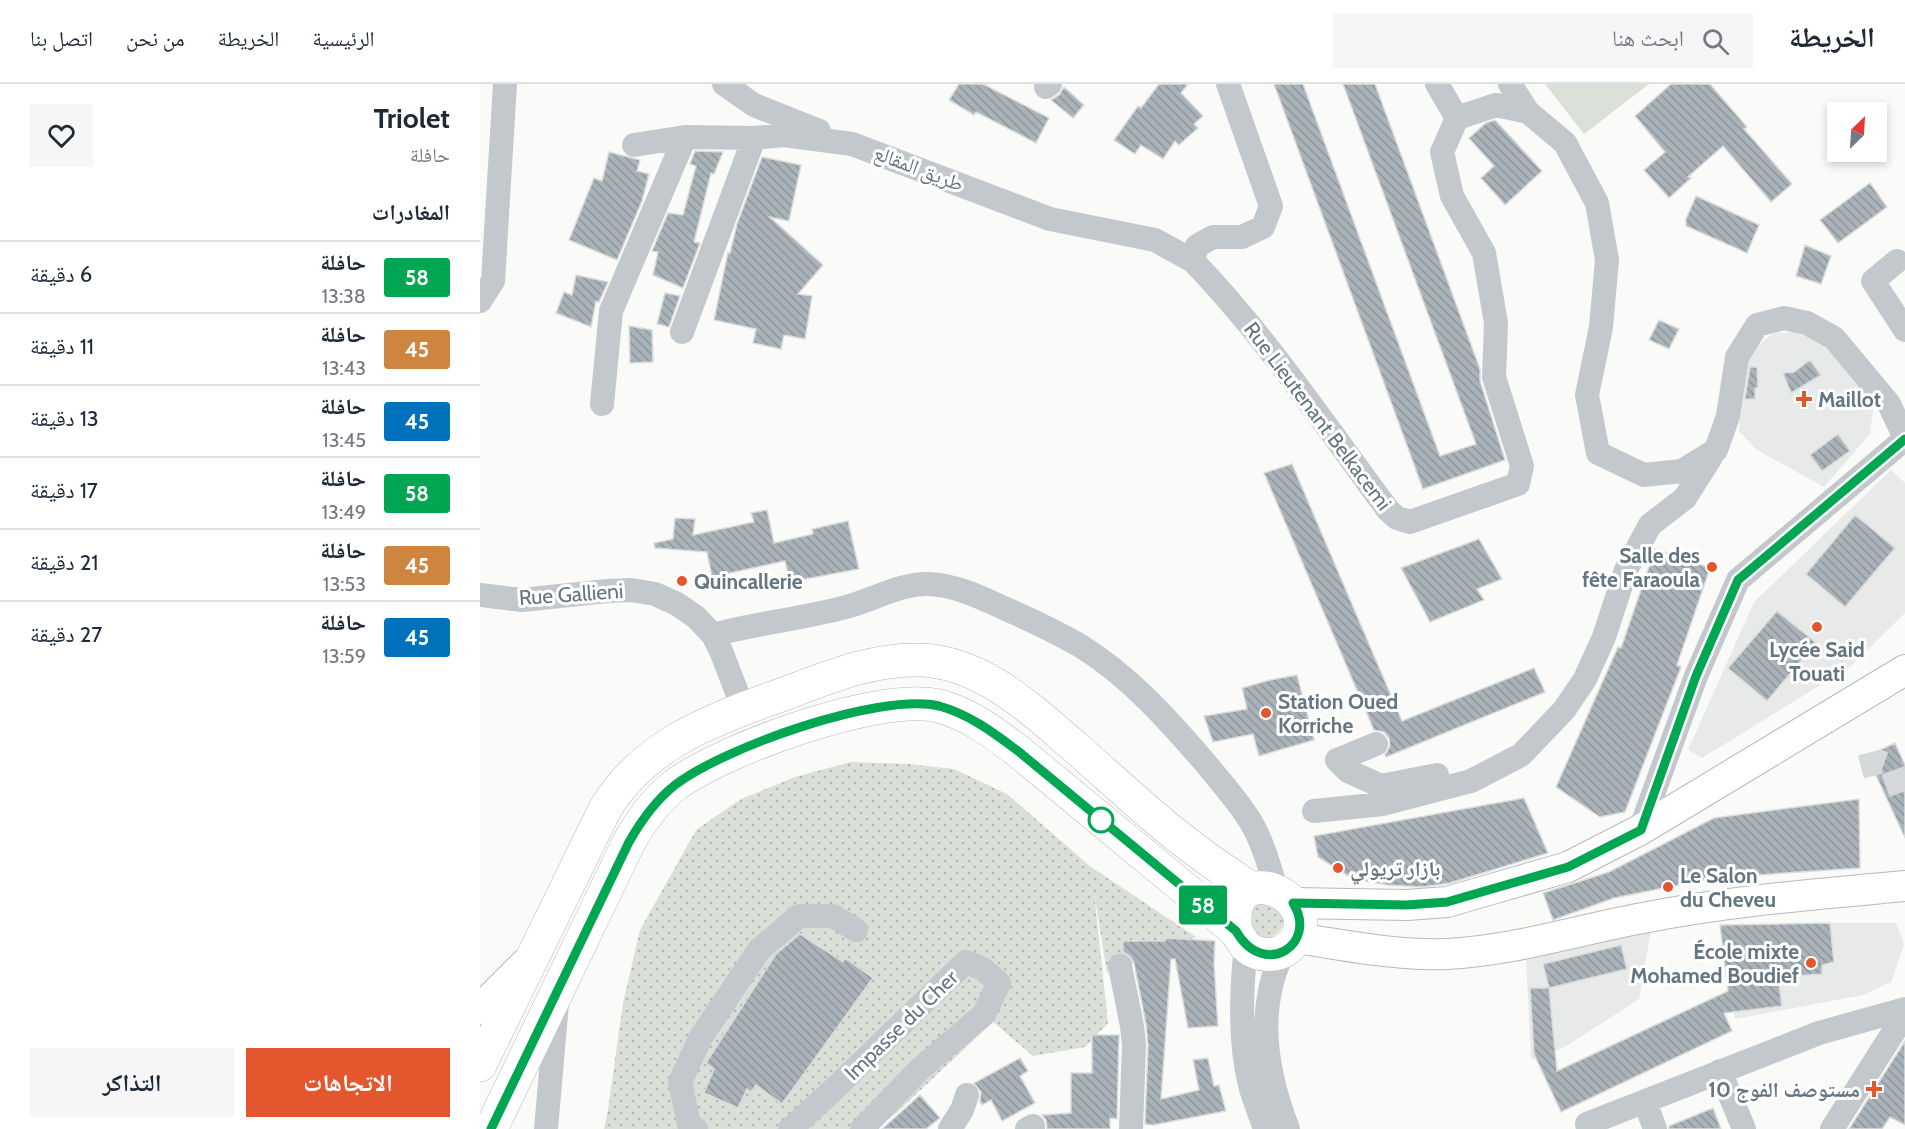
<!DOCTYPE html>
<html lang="ar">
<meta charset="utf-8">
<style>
body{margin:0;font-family:Cabin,"Noto Naskh Arabic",sans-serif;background:#f6f6f7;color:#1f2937;direction:rtl;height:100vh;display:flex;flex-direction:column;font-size:22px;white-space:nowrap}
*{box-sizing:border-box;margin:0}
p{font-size:20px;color:#747a83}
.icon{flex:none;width:33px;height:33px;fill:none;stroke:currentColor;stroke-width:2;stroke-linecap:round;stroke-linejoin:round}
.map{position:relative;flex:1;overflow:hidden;direction:ltr}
.sheet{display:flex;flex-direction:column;background:#fff;width:480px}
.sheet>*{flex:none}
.badge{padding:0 12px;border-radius:4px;font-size:21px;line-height:39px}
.needle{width:39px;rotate:25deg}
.fabs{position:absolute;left:1347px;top:18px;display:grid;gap:12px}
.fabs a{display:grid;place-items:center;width:60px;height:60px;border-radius:0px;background:#fff;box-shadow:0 3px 9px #0003;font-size:30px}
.map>.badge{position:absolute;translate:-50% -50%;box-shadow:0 0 0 3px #fff}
h2{padding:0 30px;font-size:22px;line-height:54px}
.round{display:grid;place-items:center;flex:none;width:63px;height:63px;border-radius:0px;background:#f6f6f7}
.overview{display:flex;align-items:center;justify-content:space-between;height:102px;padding:0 30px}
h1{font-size:28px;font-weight:700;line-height:45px}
.cta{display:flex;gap:12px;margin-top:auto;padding:12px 30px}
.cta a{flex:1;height:69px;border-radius:0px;background:#e4572e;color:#fff;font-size:24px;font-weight:700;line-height:69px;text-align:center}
.cta a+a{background:#f6f6f7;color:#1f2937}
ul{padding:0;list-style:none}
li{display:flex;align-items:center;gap:18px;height:72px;padding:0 30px;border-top:2px solid #e0e1e3}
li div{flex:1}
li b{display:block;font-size:22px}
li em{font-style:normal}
li .badge{min-width:66px;font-weight:700;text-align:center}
header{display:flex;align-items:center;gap:36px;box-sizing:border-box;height:84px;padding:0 30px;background:#fff;border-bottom:2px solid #e0e1e3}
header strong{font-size:28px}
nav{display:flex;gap:33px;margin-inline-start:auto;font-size:21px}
.search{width:420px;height:54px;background:#f6f6f7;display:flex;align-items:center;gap:15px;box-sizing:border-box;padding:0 21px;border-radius:0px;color:#747a83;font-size:22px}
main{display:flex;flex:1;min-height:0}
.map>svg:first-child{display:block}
.built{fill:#e8e9e9}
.grass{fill:url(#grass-dots)}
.park{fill:#dadfd7}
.building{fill:url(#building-back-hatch);stroke:#dcdcda;stroke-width:1.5}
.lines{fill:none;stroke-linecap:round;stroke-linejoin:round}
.minor-tunnel{stroke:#d5d9db;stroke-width:24;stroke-dasharray:24 12;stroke-linecap:butt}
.major-casing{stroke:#b5babe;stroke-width:32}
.highway-casing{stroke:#b4b9bd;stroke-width:34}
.minor{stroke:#c3c8cc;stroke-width:24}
.major{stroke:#fff;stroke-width:30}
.highway{stroke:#fff;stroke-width:33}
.line-casing{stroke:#fff;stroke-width:14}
.line{stroke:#00a651;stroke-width:9}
.poi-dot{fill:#e4572e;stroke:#fff;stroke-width:2}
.stop-dot{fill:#fff;stroke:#00a651;stroke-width:3}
.labels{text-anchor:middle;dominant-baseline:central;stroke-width:6;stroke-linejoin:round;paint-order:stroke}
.street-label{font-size:21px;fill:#657683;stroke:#fff}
.poi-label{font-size:21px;font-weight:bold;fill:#657683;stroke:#fff;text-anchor:start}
</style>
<header>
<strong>الخريطة</strong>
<div class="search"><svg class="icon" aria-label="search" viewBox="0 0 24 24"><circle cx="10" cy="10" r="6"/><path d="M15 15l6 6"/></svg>ابحث هنا</div>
<nav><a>الرئيسية</a><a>الخريطة</a><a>من نحن</a><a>اتصل بنا</a></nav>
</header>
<main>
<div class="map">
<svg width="1425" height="1045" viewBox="0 0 1425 1045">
<defs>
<pattern id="grass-dots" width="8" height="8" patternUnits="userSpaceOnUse" patternTransform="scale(1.5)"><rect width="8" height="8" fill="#dadfd7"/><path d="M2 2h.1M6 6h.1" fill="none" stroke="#b4b9b4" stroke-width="1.8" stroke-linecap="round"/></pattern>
<pattern id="building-back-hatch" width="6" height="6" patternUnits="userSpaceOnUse" patternTransform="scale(1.5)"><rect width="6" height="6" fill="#aab3b9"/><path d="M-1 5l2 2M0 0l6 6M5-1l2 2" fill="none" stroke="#8e969c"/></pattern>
</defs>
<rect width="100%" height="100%" fill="#fafaf8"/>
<path class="built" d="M1330 247 1351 258 1378 298 1393 326 1390 350 1344 403 1277 366 1259 347 1261 305 1271 268 1293 249Z
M1411 386 1425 399V529L1370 583 1222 674 1208 666 1274 518Z
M1350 839H1416L1424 861 1411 898 1383 911 1255 935 1247 896 1240 841Z
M1171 846 1159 915 1085 963 1051 976 1046 874Z"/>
<path class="grass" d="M371 678 428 680 474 685 527 710 611 783 716 853 627 889 614 808 628 939 605 963 553 972 513 938 415 1030 396 1045H124L128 1026 143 919 160 846 216 746 261 715 315 693Z
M780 811 806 831C802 847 795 857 778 854L763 825Z"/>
<path class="park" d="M1065 0H1169L1104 50Z"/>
<path class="building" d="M479 0H503L569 34 556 59 496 28 494 31 469 16Z
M679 0H708L701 9 723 32 714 40 718 44 699 61 695 57 683 75 661 61 655 70 634 56 658 22 661 24Z
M794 0H823L960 372 996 360 863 0H895L1000 285V297L1025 376 943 405Z
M1191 0H1230L1267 43 1264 45 1312 100 1291 118 1243 62 1208 93 1211 94 1189 114 1164 86 1185 68 1155 32Z
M584 3 604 21 593 34 571 16 579 11Z
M1015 36 1062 87 1025 121 1001 94 1014 82 989 54 1006 39Z
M215 67 243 68 234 90 231 89 214 158 220 159 203 204 173 191 178 168 172 167 188 129 203 131 216 82 210 80Z
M129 68 160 76 157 87 169 90 162 117 137 176 89 156 114 94 122 97Z
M282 73 321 81 309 137 290 133 343 181 318 210 332 212 325 255 304 251 301 265 273 259 276 245 234 236 248 168 250 169 257 140Z
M1390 99 1407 123 1358 159 1340 136Z
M1216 112 1279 141 1267 169 1206 142V135Z
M1325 161 1351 172 1341 200 1316 192Z
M96 191 128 198 119 218 116 217 111 243 76 229 84 208 92 211Z
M185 209 200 212 189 243 177 240Z
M1179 236 1199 245 1189 265 1169 256Z
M149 242 172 246 173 278 150 279Z
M1330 276 1341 291 1311 309 1303 289 1314 288Z
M1270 283H1277L1278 304H1275V315H1265Z
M1358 350 1370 367 1342 387 1330 371Z
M812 380 922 637 1054 584 1065 608 906 673 905 671 910 662 909 654 904 648 894 646 784 389Z
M287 426 294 459 333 450 332 445 368 437 379 485 310 498 305 477 232 493 227 468 175 464 174 459 193 455 195 434 215 435 213 451 274 438 271 429Z
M1375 431 1415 464 1365 523 1326 490Z
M999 455 1022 495 997 505 1004 516 950 538 921 484Z
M1175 465 1230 484 1197 581 1201 583 1145 728 1120 733 1076 703 1138 563 1141 564Z
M1297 527 1336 559 1287 617 1248 584Z
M817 591 834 656 779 672 773 650 733 658 724 632 767 625 762 604 790 596Z
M1415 659 1425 681V754L1387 672Z
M1044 714 1068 769 970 799 942 803 908 801 873 795 838 773 834 752Z
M1379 715 1380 784 1234 794 1134 814 1073 836 1063 809 1129 788 1234 734Z
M1350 839 1354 878 1342 881V890L1298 893 1302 922 1244 929 1252 947 1081 1028 1054 970 1050 904H1069L1077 987 1248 907 1240 841Z
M320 850 363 878 365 874 393 894 302 1020 276 1001 271 1008 267 1005 258 1024 224 1009 234 985 226 979 296 870Z
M686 854 735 857 734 880 738 942 708 944 695 875H691L681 1015 719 1006 713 976 728 974 734 1002 739 1001 746 1027 673 1041 665 1040 668 962 666 940 654 879 650 872 643 868V857H685Z
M1141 861 1147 885 1069 904 1063 880Z
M612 951H639L637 1035 630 1034V1045H567L566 1036 562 1031 591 1029V989H612Z
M1425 957V1041L1410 1033 1402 1045H1369Z
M540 974 548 987 540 992 555 1019 522 1037 511 1016 502 1021 500 1017 501 1008 494 999Z
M440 1011 460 1034 446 1045H402Z
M1233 1024 1241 1045H1189V1042Z"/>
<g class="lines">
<path class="minor-tunnel" d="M1381 683 1400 678 1411 682 1425 720"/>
<defs>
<path id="major" d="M813 819 927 821 967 818 1088 783 1160 746 1425 586
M816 854C865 861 916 872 966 870 1033 867 1097 846 1163 834 1249 817 1338 810 1425 802
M0 925 46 879"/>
<path id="highway" d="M0 981 125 725C162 664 223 639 287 616 336 599 387 574 440 576 502 578 551 625 595 663 627 691 658 720 691 747 717 768 744 787 772 805
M11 1045 149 758C161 737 176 716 195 701 244 665 399 608 459 622 489 630 514 649 538 667L756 847C759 852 762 858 766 862 779 874 801 873 812 860 851 814 744 767 756 847"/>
</defs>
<use href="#major" class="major-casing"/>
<use href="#highway" class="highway-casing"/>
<path class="minor" d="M244 0 274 21 339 47
M748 0 791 122 783 143 762 153H733L717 162 713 177C786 253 845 341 908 426L917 434 930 438 1038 400 1042 382 1014 293 1016 239 1004 169 972 112 962 68 977 34 1016 21 1048 28 1085 59 1117 119 1127 176 1121 243 1107 311 1118 369 1164 391 1202 387 1236 366 1248 332 1257 273 1277 241 1304 234 1327 239 1354 254 1409 320 1425 354
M957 0 977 34
M1030 0 1048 28
M566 3 570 0
M154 61 205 53 274 54 304 51 372 60 570 135 675 156 713 177
M1417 177 1393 197 1425 246
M0 217 13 197 25 0
M202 248 274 54
M122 320 131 227 205 53
M0 511 42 516 127 507 151 506 175 510 197 520 216 533 233 551 241 567 263 624
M233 551C276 539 322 535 366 523 393 516 421 499 449 500 476 501 502 514 526 525 551 536 576 548 599 561 650 592 690 638 728 682 743 701 760 719 772 740 784 761 790 785 797 808
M896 660 857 676 868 687 901 702 957 691
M834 727 903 720 991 697 1041 671 1084 626 1105 595 1124 553 1146 486 1170 441 1205 414 1231 373
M1160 746 1216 592 1258 496 1425 355
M766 862C761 907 759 957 770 1001 774 1016 780 1030 785 1045
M803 867C798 880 792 894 790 907 780 954 791 1001 808 1045
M640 882 652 942 654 961 651 1045
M1240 987 1264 1045
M1165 1018 1175 1045
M1107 1040 1339 949 1425 925
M66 1045 77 919
M216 1045 209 1040 200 998 221 953 279 866 319 832H353L376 846
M310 1045C371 992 427 933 486 878L503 885 519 899 504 930 440 985 382 1045
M470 1045 482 1026 487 1011
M547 1045 553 1042V1045
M1352 1045 1425 930"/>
<use href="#major" class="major"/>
<use href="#highway" class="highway"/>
</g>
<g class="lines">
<defs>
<path id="line" d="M11 1045 149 758C161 737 176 716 195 701 243 664 399 608 459 622 489 630 514 649 538 667L756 847C784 896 839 860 813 819L927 821 967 818 1088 783 1161 746 1216 592 1258 496 1425 355"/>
</defs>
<use href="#line" class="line-casing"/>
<use href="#line" class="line"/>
</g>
<g class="poi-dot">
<path d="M1321 306h6v6h6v6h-6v6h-6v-6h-6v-6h6z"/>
<circle cx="1232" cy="483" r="6"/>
<circle cx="202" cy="497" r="6"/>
<circle cx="1337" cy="543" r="6"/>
<circle cx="786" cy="629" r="6"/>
<circle cx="858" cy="784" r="6"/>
<circle cx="1188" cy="803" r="6"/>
<circle cx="1331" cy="879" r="6"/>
<path d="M1391 996h6v6h6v6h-6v6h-6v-6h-6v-6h6z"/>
</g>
<circle class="stop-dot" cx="621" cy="736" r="12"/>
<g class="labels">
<g class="street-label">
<text transform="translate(439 84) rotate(21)">طريق المقالع</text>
<text transform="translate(838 332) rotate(53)">Rue Lieutenant Belkacemi</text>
<text transform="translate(91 510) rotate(-4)">Rue Gallieni</text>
<text transform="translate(421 941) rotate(-44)">Impasse du Cher</text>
</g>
<g class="poi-label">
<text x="1338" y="315">Maillot</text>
<text x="1220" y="471" text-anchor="end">Salle des<tspan x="1220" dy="24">fête Faraoula</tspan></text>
<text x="214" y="497">Quincallerie</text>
<text x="1337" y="565" text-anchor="middle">Lycée Said<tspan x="1337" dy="24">Touati</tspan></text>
<text x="798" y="617">Station Oued<tspan x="798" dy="24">Korriche</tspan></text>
<text x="870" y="784">بازار تريولي</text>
<text x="1200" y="791">Le Salon<tspan x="1200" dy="24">du Cheveu</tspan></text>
<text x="1319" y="867" text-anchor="end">École mixte<tspan x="1319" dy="24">Mohamed Boudief</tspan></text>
<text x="1380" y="1005" text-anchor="end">مستوصف الفوج 10</text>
</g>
</g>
</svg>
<div class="fabs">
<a><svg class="needle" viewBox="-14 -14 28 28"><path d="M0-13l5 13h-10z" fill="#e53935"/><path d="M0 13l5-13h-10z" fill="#747a83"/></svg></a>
</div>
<b class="badge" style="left:723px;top:821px;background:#00a651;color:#fff">58</b>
</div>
<section class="sheet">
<div class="overview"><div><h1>Triolet</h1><p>حافلة</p></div><a class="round"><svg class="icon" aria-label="heart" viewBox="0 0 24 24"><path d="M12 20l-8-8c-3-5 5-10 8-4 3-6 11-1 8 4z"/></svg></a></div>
<h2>المغادرات</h2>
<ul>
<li><span class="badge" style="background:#00a651;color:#fff">58</span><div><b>حافلة</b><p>13:38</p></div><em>6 دقيقة</em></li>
<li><span class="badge" style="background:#cd853f;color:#fff">45</span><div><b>حافلة</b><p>13:43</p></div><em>11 دقيقة</em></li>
<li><span class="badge" style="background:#0072bc;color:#fff">45</span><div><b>حافلة</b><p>13:45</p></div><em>13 دقيقة</em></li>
<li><span class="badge" style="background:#00a651;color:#fff">58</span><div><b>حافلة</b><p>13:49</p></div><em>17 دقيقة</em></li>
<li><span class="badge" style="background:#cd853f;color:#fff">45</span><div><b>حافلة</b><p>13:53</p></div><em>21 دقيقة</em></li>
<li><span class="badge" style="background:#0072bc;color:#fff">45</span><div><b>حافلة</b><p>13:59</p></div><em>27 دقيقة</em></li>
</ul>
<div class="cta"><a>الاتجاهات</a><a>التذاكر</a></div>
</section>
</main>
